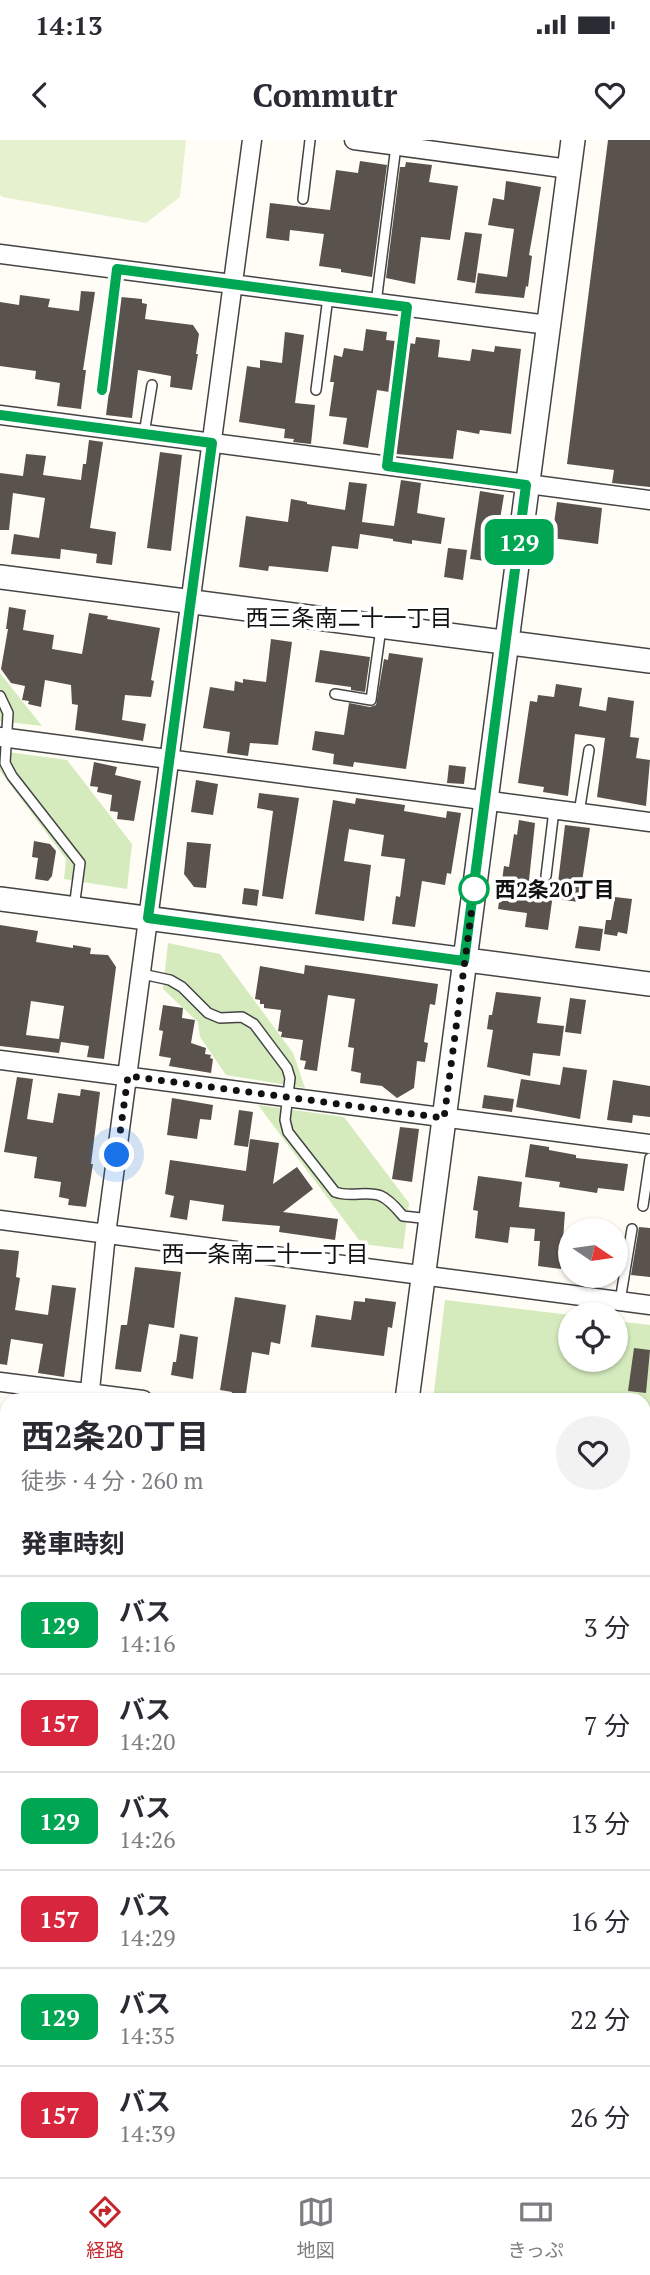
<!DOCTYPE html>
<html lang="ja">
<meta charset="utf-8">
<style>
body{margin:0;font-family:"PT Serif","Noto Sans JP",serif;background:#f2f2f3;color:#2b2b33;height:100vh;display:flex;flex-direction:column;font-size:26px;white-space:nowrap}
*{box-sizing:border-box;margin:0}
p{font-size:23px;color:#7c7c81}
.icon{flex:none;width:38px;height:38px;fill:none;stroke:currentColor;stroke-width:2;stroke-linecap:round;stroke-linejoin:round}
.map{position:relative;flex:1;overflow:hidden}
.drawer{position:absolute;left:0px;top:1253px;width:651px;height:784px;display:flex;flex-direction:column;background:#fff;border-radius:21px 21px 0 0;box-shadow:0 2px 5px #0004}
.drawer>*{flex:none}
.badge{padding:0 14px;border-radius:10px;font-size:24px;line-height:46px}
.needle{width:46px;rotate:103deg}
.tools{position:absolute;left:558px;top:1078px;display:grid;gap:14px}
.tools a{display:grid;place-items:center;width:70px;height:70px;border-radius:50%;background:#fff;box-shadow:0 2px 5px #0004;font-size:35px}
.you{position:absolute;width:35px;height:35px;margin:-18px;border:5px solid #fff;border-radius:50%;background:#1a73e8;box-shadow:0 0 0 10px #1a73e833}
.map>.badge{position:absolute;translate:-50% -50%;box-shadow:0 0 0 4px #fff}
h2{padding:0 21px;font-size:26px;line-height:63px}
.round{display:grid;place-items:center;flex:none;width:74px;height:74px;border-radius:37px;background:#f2f2f3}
.summary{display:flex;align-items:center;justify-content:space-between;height:119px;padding:0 21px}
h1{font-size:33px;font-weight:700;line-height:52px}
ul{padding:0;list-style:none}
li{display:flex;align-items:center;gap:21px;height:98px;padding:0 21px;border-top:2px solid #e1e1e2}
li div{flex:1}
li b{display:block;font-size:26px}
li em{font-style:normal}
li .badge{min-width:77px;font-weight:700;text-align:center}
.status{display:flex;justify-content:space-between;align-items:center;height:49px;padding:0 35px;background:#fff;direction:ltr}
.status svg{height:19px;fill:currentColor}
header{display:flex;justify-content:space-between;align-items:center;height:91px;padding:0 21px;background:#fff;font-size:32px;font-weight:700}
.menu{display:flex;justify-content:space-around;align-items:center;height:98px;border-top:2px solid #e1e1e2;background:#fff;font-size:19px;color:#7c7c81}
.menu a{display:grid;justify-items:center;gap:4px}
.menu .active{color:#c4262e}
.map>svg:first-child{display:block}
.green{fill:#d5ebbd}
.pitch{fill:#e6f2cf}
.building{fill:#5a524d;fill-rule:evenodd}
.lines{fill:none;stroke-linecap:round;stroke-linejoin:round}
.service-casing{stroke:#444;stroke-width:12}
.minor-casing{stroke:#444;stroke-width:21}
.tertiary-casing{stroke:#444;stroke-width:26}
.trunk-casing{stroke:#222;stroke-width:33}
.service{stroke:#fff;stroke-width:9}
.minor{stroke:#fff;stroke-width:18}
.tertiary{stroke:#fff;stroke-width:23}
.trunk{stroke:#f7bc64;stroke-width:30}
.line-casing{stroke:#fff;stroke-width:16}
.line{stroke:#00a651;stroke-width:10}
.walk{stroke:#111;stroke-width:7;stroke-dasharray:0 12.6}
.stop-dot{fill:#fff;stroke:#00a651;stroke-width:3.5}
.labels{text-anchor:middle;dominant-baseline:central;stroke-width:7;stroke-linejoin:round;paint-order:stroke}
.stop-label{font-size:21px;font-weight:bold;fill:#111;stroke:#fff;text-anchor:start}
.neighbourhood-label{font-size:23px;fill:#111;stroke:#fff}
</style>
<div class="status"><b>14:13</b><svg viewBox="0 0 49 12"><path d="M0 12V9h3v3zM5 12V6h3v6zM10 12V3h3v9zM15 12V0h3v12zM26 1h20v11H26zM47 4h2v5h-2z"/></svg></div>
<header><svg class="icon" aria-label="back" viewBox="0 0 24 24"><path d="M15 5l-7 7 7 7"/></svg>Commutr<svg class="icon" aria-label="heart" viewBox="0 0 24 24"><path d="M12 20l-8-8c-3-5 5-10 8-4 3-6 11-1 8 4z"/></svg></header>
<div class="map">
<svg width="650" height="2037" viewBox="0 0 650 2037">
<rect width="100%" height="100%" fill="#fffdf5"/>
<path class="green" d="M0 533 42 586 0 581Z
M0 611 67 620 132 704 127 749 64 739 66 719 0 631Z
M168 803 220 814 293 913 305 948 226 935 200 897 198 882 163 849Z
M258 965 344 977 409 1063 403 1109 362 1104Z
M445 1160 570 1175V1220H616V1181L650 1185V1459L644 1458V1260H433Z
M650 1893V2037H630L631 2030H644V1937Z"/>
<path class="pitch" d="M0 0H186L180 57 146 83 3 57 0 55Z"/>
<path class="building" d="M608 0H650V347L612 343 614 330 567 324Z
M360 21 387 25 372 137 341 132V129L319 126 324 94 290 90 289 101 266 98 270 63 330 70 336 30 358 33Z
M406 22 432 25 429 42 458 46 450 100 421 97 415 144 386 138 400 27H405Z
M506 41 541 47 529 115 532 116 528 147 526 146 524 158 475 153 478 133 507 137 514 89 488 85 493 58 504 60Z
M465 92 482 94 475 143 457 140Z
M81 151 95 152 83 230H86L81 269 57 266 60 243 35 239 36 231 0 226V162L19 165 20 155 50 159 48 167 79 171Z
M121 157 142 159V163L147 164 145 179 193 185 199 194 196 214H198L192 250 170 247 171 236 138 230 132 278 106 275Z
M366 189 387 192 386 200 395 201 389 252 377 250 368 308 343 304 347 278 329 276 334 242H330L334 215 342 217 344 208 363 211Z
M285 192 304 195 295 263 315 265 311 304 293 302 294 299 284 298 285 289 239 282 247 226 260 228V220L282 223Z
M416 197 440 200 438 217 470 221 472 209 494 212 495 206 521 209 511 294 480 290 479 294 457 290 453 319 396 314 409 203 415 204Z
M89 300 103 302 90 388 116 392 112 425 96 423 97 414 61 409 60 419 11 414 14 394 39 398 45 358 13 353 9 390H0V333L23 336 26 314 46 316 43 335 81 340 83 324H86Z
M160 312 182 315 171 411 147 408Z
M401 340 421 343 417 373 445 378 441 404 412 400V404L393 401V399L360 394 358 409 332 406 328 432 269 426 268 431 239 427 246 376 288 382 291 359 307 362V364L345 370 349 342 367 344 362 382 394 386Z
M480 351 504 355 493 422 470 419Z
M557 362 602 368 598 404 552 398Z
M448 408 467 410 463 440 444 437Z
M9 467 26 470 23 490 54 495 52 509 82 514 89 473 108 476 107 479 160 488 151 540 154 541 151 557 125 555 122 580 146 584 143 601 75 590 78 565 72 564 71 545 45 540 41 567 28 564 29 561 22 560 25 546 11 543 1 529 8 489H6Z
M271 499 292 502 278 605 250 603 248 616 227 613 230 592 203 588 210 547 234 551 235 541 243 543V539L266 542Z
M320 510 370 517 365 552 351 550V547L315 542Z
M389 513 423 518 406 629 354 622 353 627 333 624 334 614 312 610 315 591 344 595 349 563 370 567 376 565 384 519 388 520Z
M556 544 582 548 579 566 606 571 608 557 634 561 630 597 639 598 636 618 650 620 646 666 597 657 605 598 575 594 568 656 543 652 544 647 518 643 530 561 537 562 538 555 554 557Z
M94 622 117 627 115 635 141 641 134 681 117 679 118 672 110 671 112 655 97 652 98 647 90 646Z
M449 625 466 627 464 644 447 643Z
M196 640 218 644 213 675 191 672Z
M259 653 299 658 283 759 262 756 273 671 257 668Z
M356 658 405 665 404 671 446 678 447 671 461 673 451 734 447 733 445 745 422 741 415 787 392 784 396 756 400 757 405 719 381 716 384 695 349 689 344 721 371 725 364 781 315 774 333 660 355 664Z
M519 680 535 683 528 750 553 754 548 790 525 787 527 773 498 769 504 726 509 727 514 694 517 695Z
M565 685 590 688 579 762 556 759Z
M34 701 50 704 56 711 52 736 48 741 35 739 38 718 32 717Z
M187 702 211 704 206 748 194 747 184 734Z
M244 748 259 750 257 766 242 764Z
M615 757 632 759 627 794 618 792 617 796 604 794 606 780H611Z
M0 785 38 791 36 802 73 808V805L91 808 90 814 108 815 116 827 104 919 87 917 89 906 61 902 59 913 0 906ZM31 861 64 866 59 899 26 895Z
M579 786 603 789 600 811 575 808Z
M305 825 438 844 435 865 430 864 428 876 424 902 428 903 425 922 417 921 414 948 397 958 382 946 360 943 361 933 351 931 354 908 348 907 355 859 328 855 317 931 304 929 306 921 300 920 303 900 281 897 282 892 278 891 281 870 264 868V864H260V860L255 859 260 826 304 834Z
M496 852 541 857 537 883 564 886 560 916 533 913 530 936 487 927 493 890 487 889 489 875H492Z
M570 858 586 860 581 894 565 892Z
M163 865 183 868 182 878 195 880 191 903 206 908 205 914 211 915 210 918 213 919 211 933 169 926 171 918 159 916 163 891 159 890Z
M563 927 587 930 580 979 516 967 521 939 560 945Z
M17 937 33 939 27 979 53 983 58 953 80 956 81 949 100 952 91 1024H93L86 1067 68 1065 69 1059 59 1057 61 1042 34 1038 37 1017 4 1012Z
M613 940 650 946V977L633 975 632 983 607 980Z
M484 955 514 959 512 972 482 968Z
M172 958 213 965 211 980 200 979 197 999 167 995Z
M239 970 253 972 248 1007 234 1005Z
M400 987 419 989 412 1042 392 1039Z
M250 999 279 1003 273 1044 297 1027 313 1049 283 1072 338 1079 335 1100 279 1092 280 1086 222 1081 224 1065 190 1060 187 1080 170 1077 174 1056 165 1054 170 1020 246 1031Z
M530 1004 549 1007V1010L576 1015V1018L628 1024 624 1051 598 1048 597 1053 559 1047 560 1042 525 1037Z
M478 1036 522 1042 519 1067 565 1072 561 1129 538 1126 540 1101H534L535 1089 510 1087 508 1103 475 1098 478 1071 473 1070Z
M639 1087 650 1088V1137L631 1135Z
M0 1109 19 1111 16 1137 20 1138 15 1170 48 1175 52 1145 76 1148 64 1237 38 1233 43 1204 11 1199 7 1225 0 1224Z
M135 1127 181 1132 174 1188 149 1184 141 1232 115 1229 121 1185H127Z
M235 1157 286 1165 280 1204 271 1202 269 1215 252 1212 245 1260 230 1258 232 1252 220 1250Z
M365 1158 396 1162 392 1188 388 1187 384 1216 311 1207 316 1175 351 1180 354 1161 365 1162Z
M180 1194 198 1197 193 1239 171 1235 173 1222H176Z
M634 1208 650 1210 646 1253 628 1251Z"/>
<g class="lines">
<defs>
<path id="service" d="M303 59 310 0
M376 163 396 6
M102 250 117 129
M316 250 328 157
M144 294 152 245
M387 326 406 167
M335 554 371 560 381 488
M0 556 8 573 5 623 12 636 80 723 74 768
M579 673 589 610
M546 736 554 670
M142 834 170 840 182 847 208 873 220 878 242 877 254 884 287 928 290 938 285 980 288 992 335 1052C351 1058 367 1050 381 1056 390 1060 397 1069 403 1076L430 1079
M643 1066 650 1018
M620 1161 632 1089
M0 1803H7"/>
<path id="minor" d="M354 0 569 29
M0 114 548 185
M0 275 650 360
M0 597 650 682
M0 920 650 1004
M0 1080 650 1165
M0 1242 143 1260
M89 1260 106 1094 252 0
M0 1583 7 1584
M644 1669H650
M0 1919 7 1864"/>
<path id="tertiary" d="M0 437 650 521
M0 759 650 844
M407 1260 573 0
M0 1743 7 1744
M644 1859 650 1811
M308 2037 309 2030
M622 2037 623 2030"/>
<path id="trunk" d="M0 1413 7 1414
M644 1497 650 1498"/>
</defs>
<use href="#service" class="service-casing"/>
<use href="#minor" class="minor-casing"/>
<use href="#tertiary" class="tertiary-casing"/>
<use href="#trunk" class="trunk-casing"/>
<use href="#service" class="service"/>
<use href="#minor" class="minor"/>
<use href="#tertiary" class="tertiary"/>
<use href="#trunk" class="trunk"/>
</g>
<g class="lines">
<defs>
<path id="line" d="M0 275 212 303 148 778 464 821 526 345 387 326 407 167 117 129 102 250"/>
</defs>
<use href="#line" class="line-casing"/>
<use href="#line" class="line"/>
<path class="walk" d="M117 1015 128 936 444 978 476 737 474 749"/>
</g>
<circle class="stop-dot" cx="474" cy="749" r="14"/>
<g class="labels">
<g class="stop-label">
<text x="495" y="749">西2条20丁目</text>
</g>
<g class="neighbourhood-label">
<text x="349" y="477">西三条南二十一丁目</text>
<text x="265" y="1113">西一条南二十一丁目</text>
</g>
</g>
</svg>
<div class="tools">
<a><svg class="needle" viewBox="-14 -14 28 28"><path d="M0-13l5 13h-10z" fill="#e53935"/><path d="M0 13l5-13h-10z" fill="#7c7c81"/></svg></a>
<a><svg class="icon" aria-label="locate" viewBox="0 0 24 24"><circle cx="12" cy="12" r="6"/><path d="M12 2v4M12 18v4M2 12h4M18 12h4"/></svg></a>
</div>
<div class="you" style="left:117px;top:1015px"></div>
<b class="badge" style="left:519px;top:402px;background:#00a651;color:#fff">129</b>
<section class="drawer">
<div class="summary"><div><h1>西2条20丁目</h1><p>徒歩 · 4 分 · 260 m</p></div><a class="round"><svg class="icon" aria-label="heart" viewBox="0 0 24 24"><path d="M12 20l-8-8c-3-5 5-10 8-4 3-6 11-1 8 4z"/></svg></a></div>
<h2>発車時刻</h2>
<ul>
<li><span class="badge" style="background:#00a651;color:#fff">129</span><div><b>バス</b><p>14:16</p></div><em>3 分</em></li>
<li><span class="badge" style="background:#d7263d;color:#fff">157</span><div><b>バス</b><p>14:20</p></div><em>7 分</em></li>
<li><span class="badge" style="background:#00a651;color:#fff">129</span><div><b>バス</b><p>14:26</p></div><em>13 分</em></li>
<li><span class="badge" style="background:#d7263d;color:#fff">157</span><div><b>バス</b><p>14:29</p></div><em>16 分</em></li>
<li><span class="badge" style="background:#00a651;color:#fff">129</span><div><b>バス</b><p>14:35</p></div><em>22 分</em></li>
<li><span class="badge" style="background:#d7263d;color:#fff">157</span><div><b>バス</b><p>14:39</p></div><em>26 分</em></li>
</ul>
</section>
</div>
<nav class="menu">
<a class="active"><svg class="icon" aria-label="directions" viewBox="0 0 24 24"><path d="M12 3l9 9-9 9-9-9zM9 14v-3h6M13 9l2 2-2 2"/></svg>経路</a>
<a><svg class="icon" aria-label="map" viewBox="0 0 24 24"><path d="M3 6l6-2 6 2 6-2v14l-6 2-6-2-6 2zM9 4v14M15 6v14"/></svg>地図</a>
<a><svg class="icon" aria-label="tickets" viewBox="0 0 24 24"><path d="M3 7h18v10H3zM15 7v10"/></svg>きっぷ</a>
</nav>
